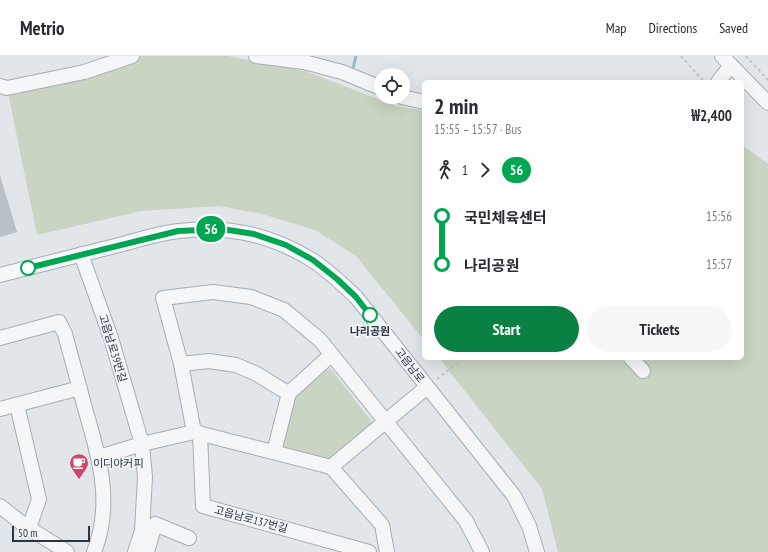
<!DOCTYPE html>
<meta charset="utf-8">
<style>
body{margin:0;font-family:"PT Sans Narrow","Noto Sans KR",sans-serif;background:#f7f7f7;color:#2b2b33;height:100vh;display:flex;flex-direction:column;font-size:15px;white-space:nowrap}
*{box-sizing:border-box;margin:0}
p{font-size:13px;color:#7c7c81}
.icon{flex:none;width:22px;height:22px;fill:none;stroke:currentColor;stroke-width:2;stroke-linecap:round;stroke-linejoin:round}
.map{position:relative;flex:1;overflow:hidden}
.drawer{position:absolute;left:422px;top:24px;width:322px;height:280px;display:flex;flex-direction:column;background:#fff;border-radius:6px;box-shadow:0 4px 16px #0002}
.drawer>*{flex:none}
.badge{padding:0 8px;border-radius:13px;font-size:14px;line-height:26px}
.controls{position:absolute;left:374px;top:12px;display:grid;gap:8px}
.controls a{display:grid;place-items:center;width:36px;height:36px;border-radius:50%;background:#fff;box-shadow:0 4px 16px #0002;font-size:20px}
.scale{position:absolute;left:12px;bottom:10px;width:78px;box-sizing:border-box;padding-left:4px;border:2px solid #293543;border-top:0;font-size:11px;line-height:14px;white-space:nowrap;color:#293543;-webkit-text-stroke:3px #f1f5f8;paint-order:stroke}
.map>.badge{position:absolute;translate:-50% -50%;box-shadow:0 0 0 2px #fff}
.legs{display:flex;align-items:center;gap:6px;height:44px;padding:0 12px;font-size:13px}
.legs p{margin-inline-start:auto}
.headline{display:flex;align-items:center;justify-content:space-between;height:68px;padding:0 12px}
h1{font-size:22px;font-weight:700;line-height:30px}
.action{display:flex;gap:8px;margin-top:auto;padding:8px 12px}
.action a{flex:1;height:46px;border-radius:24px;background:#0b8043;color:#fff;font-size:16px;font-weight:700;line-height:46px;text-align:center}
.action a+a{background:#f7f7f7;color:#2b2b33}
ul{padding:0 12px;list-style:none}
li{display:flex;align-items:center;gap:14px;height:48px;font-size:15px}
li i{display:grid;place-items:center;width:6px;height:100%;margin:0 5px;background:currentColor}
li i::after{content:'';width:10px;height:10px;margin:-5px;border:3px solid;border-radius:50%;background:#fff}
li p{margin-inline-start:auto}
li:first-child i{background:linear-gradient(#0000 50%,currentColor 0)}
li:last-child i{background:linear-gradient(currentColor 50%,#0000 0)}
header{display:flex;align-items:center;gap:24px;box-sizing:border-box;height:56px;padding:0 20px;background:#fff;border-bottom:1px solid #e1e1e2}
header strong{font-size:19px}
nav{display:flex;gap:22px;margin-inline-start:auto;font-size:14px}
.map>svg:first-child{display:block}
.green{fill:#c9d4c2}
.lines{fill:none;stroke-linecap:round;stroke-linejoin:round}
.stream{stroke:#9cb8cb;stroke-width:3}
.building{fill:#b8c0c8}
.minor-casing{stroke:#a6adb5;stroke-width:16}
.path{stroke:#bfc4c9;stroke-width:2;stroke-dasharray:3 3;stroke-linecap:butt}
.minor{stroke:#f4f6f8;stroke-width:14}
.line-1-casing{stroke:#fff;stroke-width:9}
.line-1{stroke:#00a651;stroke-width:6}
.stop-1-dot{fill:#fff;stroke:#00a651;stroke-width:2}
.labels{text-anchor:middle;dominant-baseline:central;stroke-width:3.5;stroke-linejoin:round;paint-order:stroke}
.stop-label{font-size:11px;font-weight:bold;fill:#293543;stroke:#f1f5f8}
.street-label{font-size:11px;fill:#293543;stroke:#f1f5f8}
.poi-label{font-size:11px;fill:#293543;stroke:#f1f5f8;text-anchor:start}
</style>
<header>
<strong>Metrio</strong>
<nav><a>Map</a><a>Directions</a><a>Saved</a></nav>
</header>
<div class="map">
<svg width="768" height="496" viewBox="0 0 768 496">
<rect width="100%" height="100%" fill="#e1e6ea"/>
<path class="green" d="M132 0H228L305 15 396 50 424 55V284L356 200 315 174 262 158 219 150 141 155 37 179 7 32Z
M742 89 768 108V496H558L542 433 439 302H742Z
M330 312 375 370 332 403 283 391 294 339Z"/>
<g class="lines">
<path class="stream" d="M353 12 356 0"/>
</g>
<path class="building" d="M0 119 17 176 0 181Z"/>
<g class="lines">
<defs>
<path id="minor" d="M256 0 304 6 342 16 381 32
M722 0 768 47
M718 26 731 9
M0 30 7 32 84 16 132 0
M402 41 424 46
M81 198 111 282 142 388 145 421 142 475 135 496
M0 219C41 209 82 198 123 188 141 183 160 177 179 175 226 169 272 179 312 204 328 214 342 228 356 241L514 440 529 470 537 496
M0 282 59 266 65 278C71 301 78 325 84 349 98 397 114 446 94 496
M631 302 643 315
M181 308 209 305 236 309 257 318 281 333 289 337
M17 349 39 443 29 472
M0 353 80 332
M194 376 181 308 163 242 213 236 251 241 284 254 320 284 466 465 482 496
M200 377 203 450 369 496
M274 396 289 337 331 299
M99 401 142 388 194 376 331 411 382 469 387 496
M331 411 427 331
M0 450 24 469 67 496
M147 496 155 468 189 482"/>
</defs>
<use href="#minor" class="minor-casing"/>
<path class="path" d="M681 0 704 26
M746 0 768 24
M437 323 464 302"/>
<use href="#minor" class="minor"/>
</g>
<g class="lines">
<defs>
<path id="line-1" d="M28 212 178 175 222 173 254 178 286 189 313 204 337 223 356 241 370 259"/>
</defs>
<use href="#line-1" class="line-1-casing"/>
<use href="#line-1" class="line-1"/>
</g>
<defs>
<symbol id="cafe-pin" viewBox="-11 -11 22 30"><path d="M0 17L-7.5 6A9.5 9.5 0 1 1 7.5 6Z" fill="#d2446a" stroke="#f1f5f8"/><path d="M-5.5-4.5H6V0H3Q3 3.5 0 3.5H-2.5Q-5.5 3.5-5.5 0ZM3-3.2v2h1.7v-2ZM-6 4.5H4V6H-6Z" fill="#fff"/></symbol>
</defs>
<g fill-rule="evenodd">
<use href="#cafe-pin" x="68" y="396" width="22" height="30"/>
</g>
<g class="stop-1-dot">
<circle cx="28" cy="212" r="7"/>
<circle cx="370" cy="259" r="7"/>
</g>
<g class="labels">
<g class="stop-label">
<text x="370" y="275">나리공원</text>
</g>
<g class="street-label">
<text transform="translate(113 292) rotate(73)">고읍남로39번길</text>
<text transform="translate(410 309) rotate(52)">고읍남로</text>
<text transform="translate(251 463) rotate(15)">고읍남로137번길</text>
</g>
<g class="poi-label">
<text x="93" y="407">이디야커피</text>
</g>
</g>
</svg>
<div class="controls">
<a><svg class="icon" aria-label="locate" viewBox="0 0 24 24"><circle cx="12" cy="12" r="6"/><path d="M12 2v4M12 18v4M2 12h4M18 12h4"/></svg></a>
</div>
<div class="scale">50 m</div>
<b class="badge" style="left:211px;top:173px;background:#00a651;color:#fff">56</b>
<section class="drawer">
<div class="headline"><div><h1>2 min</h1><p>15:55 – 15:57 · Bus</p></div><b>₩2,400</b></div>
<div class="legs"><svg class="icon" aria-label="walk" viewBox="0 0 24 24"><circle cx="13" cy="4" r="2"/><path d="M13 8l-2 6 4 7M11 14l-3 7M7 12l3-4h3l4 4"/></svg>1<svg class="icon" aria-label="forward" viewBox="0 0 24 24"><path d="M9 5l7 7-7 7"/></svg><b class="badge" style="background:#00a651;color:#fff">56</b></div>
<ul>
<li><i style="color:#00a651"></i><b>국민체육센터</b><p>15:56</p></li>
<li><i style="color:#00a651"></i><b>나리공원</b><p>15:57</p></li>
</ul>
<div class="action"><a>Start</a><a>Tickets</a></div>
</section>
</div>
